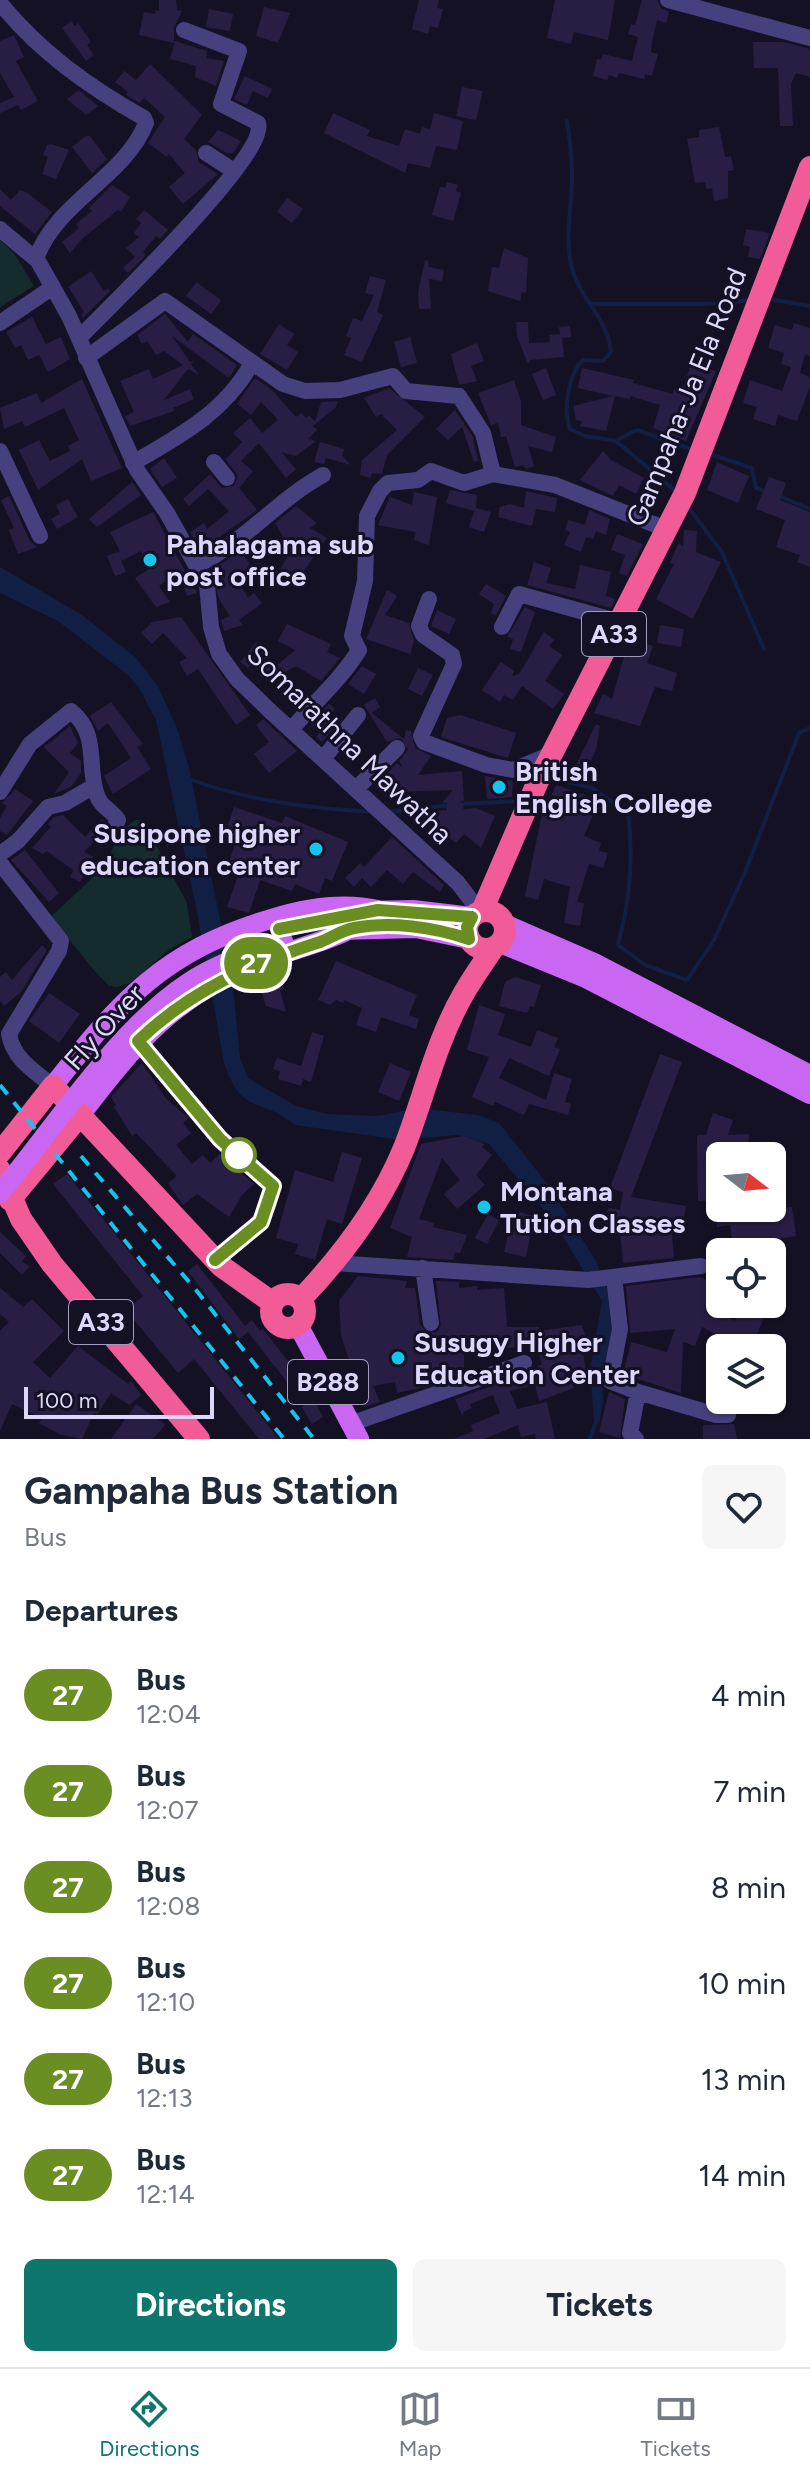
<!DOCTYPE html>
<style>
body{margin:0;font-family:Figtree,sans-serif;background:#f6f6f7;color:#1f2937;height:100vh;display:flex;flex-direction:column;font-size:30px;white-space:nowrap}
*{box-sizing:border-box;margin:0}
p{font-size:26px;color:#747a83}
.icon{flex:none;width:44px;height:44px;fill:none;stroke:currentColor;stroke-width:2;stroke-linecap:round;stroke-linejoin:round}
.map{position:relative;height:1439px;overflow:hidden}
.drawer{display:flex;flex-direction:column;background:#fff;flex:1}
.drawer>*{flex:none}
.badge{padding:0 16px;border-radius:26px;font-size:28px;line-height:52px}
.needle{width:52px;rotate:106deg}
.tools{position:absolute;left:706px;top:1142px;display:grid;gap:16px}
.tools a{display:grid;place-items:center;width:80px;height:80px;border-radius:12px;background:#fff;box-shadow:0 2px 6px #0004;font-size:40px}
.scale{position:absolute;left:24px;bottom:20px;width:190px;box-sizing:border-box;padding-left:8px;border:4px solid #ded7fc;border-top:0;font-size:22px;line-height:28px;white-space:nowrap;color:#ded7fc;-webkit-text-stroke:6px #151124;paint-order:stroke}
.map>.badge{position:absolute;translate:-50% -50%;box-shadow:0 0 0 4px #fff}
h2{padding:0 24px;font-size:30px;line-height:72px}
.round{display:grid;place-items:center;flex:none;width:84px;height:84px;border-radius:12px;background:#f6f6f7}
.head{display:flex;align-items:center;justify-content:space-between;height:136px;padding:0 24px}
h1{font-size:38px;font-weight:700;line-height:60px}
.primary-button{display:flex;gap:16px;margin-top:auto;padding:16px 24px}
.primary-button a{flex:1;height:92px;border-radius:12px;background:#0f766e;color:#fff;font-size:32px;font-weight:700;line-height:92px;text-align:center}
.primary-button a+a{background:#f6f6f7;color:#1f2937}
ul{padding:0;list-style:none}
li{display:flex;align-items:center;gap:24px;height:96px;padding:0 24px}
li div{flex:1}
li b{display:block;font-size:30px}
li em{font-style:normal}
li .badge{min-width:88px;font-weight:700;text-align:center}
.dock{display:flex;justify-content:space-around;align-items:center;height:112px;border-top:2px solid #e0e1e3;background:#fff;font-size:22px;color:#747a83}
.dock a{display:grid;justify-items:center;gap:4px}
.dock .selected{color:#0f766e}
.map>svg:first-child{display:block}
.green{fill:#142c2d}
.water{fill:#101f43}
.lines{fill:none;stroke-linecap:round;stroke-linejoin:round}
.stream{stroke:#101f43;stroke-width:4}
.building{fill:#281e43}
.minor{stroke:#47407e;stroke-width:16}
.major{stroke:#c967f2;stroke-width:20}
.highway{stroke:#f15c98;stroke-width:22}
.rail{stroke:#14c4ea;stroke-width:4;stroke-dasharray:12 10;stroke-linecap:butt}
.major-bridge{stroke:#c967f2;stroke-width:20}
.line-casing{stroke:#fff;stroke-width:18}
.line{stroke:#6b8e23;stroke-width:12}
.poi-dot{fill:#14c4ea;stroke:#151124;stroke-width:3}
.stop-dot{fill:#fff;stroke:#6b8e23;stroke-width:4}
.labels{text-anchor:middle;dominant-baseline:central;stroke-width:6;stroke-linejoin:round;paint-order:stroke}
.shield{fill:#151124;stroke:#a29cbb;stroke-width:2}
.shield-label{font-size:26px;font-weight:bold;fill:#ded7fc}
.street-label{font-size:28px;fill:#ded7fc;stroke:#151124}
.poi-label{font-size:28px;font-weight:bold;fill:#ded7fc;stroke:#151124;text-anchor:start}
</style>
<div class="map">
<svg width="810" height="1439" viewBox="0 0 810 1439">
<rect width="100%" height="100%" fill="#151124"/>
<path class="green" d="M0 240 15 255 34 286 0 307Z
M135 820H143L187 903 192 937 170 949 130 983 117 987 109 986 92 968 51 917C74 893 112 868 117 834Z"/>
<path class="water" d="M0 567 82 615 135 657 158 686 178 731 189 768 232 978 240 1058 248 1078 296 1106 327 1114 378 1116 416 1108 478 1115 499 1123 549 1186 596 1261 615 1310 611 1344 602 1372 603 1402 599 1424 594 1420 590 1370 602 1301 554 1222 489 1144 457 1135 401 1140 295 1125C259 1096 242 1116 224 1063L197 912 156 720 139 688 128 675 58 621 0 593Z"/>
<g class="lines">
<path class="stream" d="M567 121C570 142 573 162 572 183 571 211 565 236 571 264 578 298 608 317 611 352L603 361 583 360C568 375 563 410 570 429L585 436 616 441 678 493
M769 299 810 306
M590 304H707L753 300
M617 440 637 430 694 450
M707 453 752 468 756 488 767 492
M779 496 810 509
M688 507 722 552 764 649
M189 779C248 801 310 808 372 812
M550 780 553 778 592 788 628 813C634 859 630 901 618 945L645 965 687 980 714 940 744 875 799 733 810 728
M461 804 520 801
M389 812 452 805
M590 1439 597 1419"/>
</g>
<path class="building" d="M159 0H176L177 10 182 11 174 27V43L139 35 144 12 155 14 156 10 159 11Z
M419 0H439L437 8 443 9 438 28 430 26 428 34 412 29Z
M555 0H615L608 40 574 32 571 44 547 38Z
M642 0H657L661 8 669 12 666 23 657 20 652 42 651 52 658 54 652 76 645 74 644 79 619 73 617 78 609 75 607 80 593 76 597 59 601 60 603 54 632 61 638 37 628 34 631 24 635 25Z
M264 7 290 13 278 43 256 36Z
M209 9 233 14 230 31 206 27Z
M71 21 75 26 78 23 91 42 87 45 94 55 86 61 62 28Z
M14 35 24 57 16 61 38 101 21 110 18 105 0 113V103L14 97 0 73V41Z
M175 41 207 51 206 58 224 61 216 86 195 77 196 66 170 59Z
M753 42H783L810 49V77L796 73 791 84 793 126H780L778 68H754Z
M150 64 202 115 184 139 196 150 199 162 218 174 183 204 169 187 185 173 169 154 167 157 148 143 165 117 144 98 140 103 126 95 128 92 115 82 124 71 136 80Z
M245 76 272 89 268 98 253 91 247 105 234 99Z
M462 87 483 91 476 120 456 116Z
M79 90 98 106 86 115 67 99Z
M333 113 370 130 367 136 399 146 405 129 420 134 422 127 430 129 434 113 463 121 457 150 436 146 430 168 408 163 405 173 324 133Z
M719 127 725 157 731 156 734 170 728 171V198L714 201 712 188 707 189 705 182 695 183 687 139 699 137V130Z
M218 130 241 141 233 153H227L208 142Z
M86 136H90L107 159 92 173 72 147Z
M51 144 69 150 56 179 42 174 48 157 43 155 47 145Z
M447 182 458 185 456 191 461 193 453 221 432 215 440 187 445 188Z
M112 185 130 197 121 212 118 210 83 238 70 253 62 242 79 228 76 224 92 211 89 208Z
M0 189 11 200 20 190 26 192 52 212 35 234 0 206Z
M287 198 303 209 292 223 277 212Z
M144 210 168 230 160 239 156 236 143 252 146 255 128 273 123 268 135 257 126 248 139 237 134 233 141 223 136 219Z
M746 229 770 233 760 259 748 257 750 247 743 245Z
M504 248 528 258 526 293 522 292 520 301 488 291 492 267 499 268Z
M425 260 428 261 429 267 444 270 442 281 429 279 431 309H419L418 292Z
M91 271 104 291 108 288 110 291 83 318 81 314 84 312 68 287Z
M370 276 386 280 377 312 383 315 362 362 344 355 351 338 346 336 353 318 362 321 374 295 365 293Z
M196 282 221 300 211 314 186 296Z
M165 314 188 342 193 334 237 365 229 378 172 336 190 362 195 360 191 364 199 375 188 369 164 400 190 389 194 399 173 408 174 411 130 426 125 416 134 412 120 381 149 369 153 379 183 365 164 351 156 355 147 341 142 344 137 335Z
M32 317 46 344 61 337 70 359 48 372 39 355 28 360 21 345 15 348 6 332Z
M516 322H528L529 343 550 342 549 335 560 334 559 327 570 326 571 337 562 338 564 357 530 360 528 364 517 336Z
M794 323 810 328V356L805 354 800 373 810 377V386L797 421 778 415 775 426 753 419 757 407 743 403 750 380 782 391 791 367 781 364 784 353 768 348 775 325 792 330Z
M279 324 294 334 287 345 298 352 287 370 260 354Z
M410 337 417 363 401 367 394 342Z
M477 343 484 361 471 366 477 381 459 385 451 354Z
M691 364 716 371 686 441 653 428 660 405 630 396V399L615 396 606 431 580 426 582 421 576 420 573 406 613 396 578 388 582 368 634 380 633 383 673 394 674 389 682 392Z
M546 368 556 395 543 400 532 374Z
M255 378 272 390 296 417 301 413 306 418 309 415 315 422 321 402 338 401 336 407 313 426 317 430 308 439 316 441 296 456 281 452 296 469 286 478 259 443 241 461 253 471 239 488 257 510 200 551 190 532 204 523 207 529 229 511 208 489 189 506 183 499 210 474 222 488 234 486 238 476 226 459 242 442 233 433 250 418 262 433 278 420 261 402 251 415 237 404Z
M82 379 122 468 91 481 82 459 38 490 19 450 39 440 50 461 70 451 68 446 79 440 64 408 25 427 22 421 4 429 0 408 37 393 41 403Z
M514 380 521 401V425L556 437 552 452 528 446 534 466 527 469 522 465 515 467 506 436 501 437 498 423 491 425 478 393Z
M389 388 425 417 387 455 382 474 372 473 370 478 360 475 362 460 397 430 381 414 376 417 364 398Z
M455 410 473 437 478 461 474 462 462 427 448 440 436 429Z
M320 442 344 449 342 456 351 465 326 458 324 464 314 462Z
M603 451 611 460 644 478 636 494 619 485 613 496 580 480Z
M164 458 177 478 162 487 150 469Z
M717 462 749 476 738 503 707 490Z
M769 477 786 483 780 500 810 512V567L797 562 800 555 776 547 785 520 756 509Z
M132 482 141 495 97 527 89 519Z
M450 490 477 495 476 508 491 512 484 532 469 527 474 511 446 503Z
M526 491 557 498 555 512 536 509 532 526 498 517 500 507 510 504 524 508Z
M414 492 437 497 429 545 414 540 416 532 378 525 390 497 412 505Z
M9 496 30 541 37 547 18 554 9 530 14 528 1 500Z
M68 499 78 517 57 529 51 519 60 514 56 505Z
M296 506 317 523 310 528 327 538 296 582 280 570 291 550 275 523Z
M589 510 610 519 606 535 596 531 593 539 586 537 581 552 564 545 570 532 565 530 568 520 585 525Z
M153 512 197 593 187 596 179 571 159 586 170 602 156 607 135 578 149 569 141 551 121 561 126 572 115 576 107 556 120 551 110 532Z
M684 530 697 531 696 552 721 562 693 619 656 599 674 564 670 563 678 544 683 546Z
M617 534 643 544 627 576 619 573 625 555 611 550Z
M241 551 252 568 236 577 248 598 254 593 262 603 239 620 243 625 224 631 221 620 230 616 219 599 211 570Z
M534 562 551 568 546 583 575 589 580 565 611 572 606 596 615 599 611 608 527 585Z
M486 584 506 596 496 615 491 613 494 604 479 594Z
M387 590 397 596 385 615 409 623 414 641 410 654 366 639Z
M525 607 535 612 521 652 510 649 513 639 507 637Z
M437 610 456 619 449 634 431 626Z
M181 617 250 715 236 725 198 669 187 676 179 662 187 658 163 633 152 644 141 633 152 622Z
M287 624 331 644 327 652 340 658 321 681 296 666 268 682 252 663 248 668 240 662 256 642 276 666 295 650 278 641Z
M660 625 684 629 681 647 657 643Z
M544 632 554 640 549 646 562 655 545 681 564 694 553 709 522 686 513 700 504 695 500 702 482 690 501 662 514 671 512 676 519 674Z
M635 640 653 646 647 663 677 673 672 691 655 687 640 726 594 713 603 694 612 699 624 656 629 658Z
M362 666 376 674 364 694 348 684Z
M418 668 433 675 422 696 408 689Z
M375 698 380 707 372 713 404 739 406 730 411 731 415 748 431 756 418 775 462 771 464 801 459 802 464 804 463 809 476 808 495 816 481 848 464 834 456 843 428 821 435 811 447 810V803H442L453 790 399 792 391 801 375 787 397 763 403 768 399 761 408 750 401 738 387 742 364 705Z
M111 702 143 744 137 747 151 769 113 794 104 776 131 758 108 723 98 731 90 716Z
M329 704 335 709 329 715 338 723 322 742 316 737 320 732 311 724Z
M460 715 516 733 508 758 441 737 447 718Z
M263 719 297 751 269 773 254 754 269 742 256 725Z
M596 724 600 726 596 750 587 768 577 763Z
M70 726 78 743 70 753 81 761V773L72 786 54 794 69 772 44 747Z
M485 776 513 781 512 797 487 799Z
M556 785 585 795 582 802 596 808 584 836 601 843 599 851 608 853 603 868 589 864 577 902 584 903 580 926 564 923 570 887 544 879 538 900 525 896 541 819Z
M15 789 33 801 7 835 0 831V818L7 806 2 803Z
M234 807 282 823 285 816 348 842 332 881 325 878 319 894 295 884 292 891 260 880 249 913 227 907 238 875 226 871 239 832 227 828Z
M63 815 85 837 102 819 105 822 104 832 84 852 93 857 80 882 70 877 73 870 47 851 43 854 32 848 51 827 48 824 54 817Z
M392 837 444 885 440 892 413 872 403 884 387 870 371 887 362 878 354 887 345 878 360 863 364 867Z
M25 850 59 893 49 902 11 860Z
M42 945 47 950 21 992 4 1006 0 1001V977L6 972 12 980Z
M336 961 417 995 409 1015 419 1019 416 1029 381 1017 376 1032 356 1025 362 1008 344 1000 343 1003 336 1000 330 1005 318 1000Z
M274 971 284 989 280 990 286 1012 266 1006 257 977Z
M515 977 541 985 534 1007 530 1006 527 1013 499 1006 505 982Z
M49 993 80 1014 59 1043 29 1021Z
M479 1005 505 1014 498 1035 531 1047 537 1030 558 1038 554 1047 560 1049 549 1076 509 1058 499 1078 546 1100 554 1073 572 1079 565 1102 571 1104 568 1115 529 1104 524 1115 495 1102 493 1106 472 1097 489 1057 467 1050Z
M312 1032 324 1036 311 1082 303 1079 301 1086 278 1079 280 1071 273 1069 277 1058 301 1066Z
M660 1054 682 1062 631 1197 686 1206 681 1235 672 1234 674 1258 623 1263 620 1232 605 1229 608 1208 620 1210 623 1192 610 1188Z
M142 1063 167 1100 189 1118 183 1123 191 1133 176 1145 192 1164 203 1155 210 1163 220 1154 254 1184 242 1195 229 1217 197 1194 183 1205 168 1183 177 1176 136 1133 132 1136 114 1107 116 1105 111 1097Z
M390 1063 411 1072 399 1101 378 1092Z
M713 1113 733 1120 728 1135 749 1134 748 1156H720V1200L698 1201 697 1135H706Z
M463 1136 485 1144 482 1147 492 1155 476 1175 485 1185 457 1209 444 1194 460 1180 442 1158 419 1219 434 1223 433 1227 467 1235 460 1253 455 1252 453 1260 407 1257 412 1237 390 1228 421 1144Z
M342 1152 362 1158 342 1224 327 1219 315 1260 295 1254 298 1244 276 1238 295 1170 333 1182Z
M67 1174 279 1439H259L194 1359 178 1373 126 1310 143 1296 53 1184Z
M792 1207 796 1236 759 1242 787 1252 772 1296V1252H742L745 1244 733 1245 730 1225 717 1227 715 1208H731L732 1215Z
M519 1212 534 1216 526 1257 504 1252 512 1220 516 1221Z
M488 1214 499 1220 487 1244 475 1238Z
M0 1232 26 1256 22 1261 30 1267 22 1275 0 1253Z
M197 1264 245 1326 252 1320 260 1331 263 1329 306 1384 323 1417 312 1424 302 1407 305 1405 248 1332 239 1339 188 1271Z
M358 1276 407 1281 405 1288H415L420 1325 428 1333 437 1332 441 1326 436 1281 459 1282V1288L477 1286V1290L504 1288 507 1327H539V1331L582 1325 590 1351 583 1352 586 1374 570 1376 574 1388 539 1401 535 1385 510 1391 517 1409 547 1402 555 1439H536L535 1434 521 1437 518 1425 484 1439H454L473 1431 471 1425 500 1413 493 1395 470 1404 472 1408 463 1412V1417L455 1399 528 1373 542 1364 537 1347 464 1349V1373L429 1375 430 1379 419 1381 420 1388 397 1393 395 1382 373 1386 380 1402 364 1407 341 1335 339 1301Z
M699 1277 717 1284 720 1298 716 1311 735 1321 743 1304H770L751 1348H722L726 1340 702 1327 695 1346 683 1342 681 1393 623 1374 631 1342 667 1352 675 1329 630 1333 626 1286Z
M0 1288 23 1307 32 1299 64 1331 33 1362 50 1378 78 1346 128 1384 131 1381 141 1395 129 1405 111 1393 97 1415 94 1413 82 1439 59 1434 39 1423 42 1418 12 1404 0 1431V1331L9 1322 0 1314Z
M609 1392 625 1399 620 1438 599 1432Z
M136 1404 165 1424 161 1430 152 1439H111Z
M734 1424 737 1439H703V1425Z"/>
<g class="lines">
<path class="minor" d="M668 0 810 38
M0 3C40 52 89 87 144 118L146 123C126 176 54 204 36 259
M206 153 234 171
M0 229 38 261 69 316 137 470 167 513 207 585 211 627 219 654 237 679 269 710 458 883 480 912
M0 323 53 287
M79 338C107 309 269 154 258 123L221 104 239 51 184 30
M86 358 165 301 283 384 305 391 340 390 393 376 406 391 459 396 483 433 493 474 555 485 666 529
M0 451 40 536
M214 462 227 478
M133 463C180 436 225 412 252 363
M197 565C244 543 277 500 323 475
M429 599 419 626 423 635 452 655 454 664 421 736 424 742 486 765 513 770 551 754
M502 627 519 594 620 622
M291 730C314 702 340 681 359 650L352 636 365 581 367 516 380 491 388 483 418 480 431 471 464 483 493 474
M323 759 358 715
M356 789 397 748
M0 792 30 744 71 711C99 734 87 763 96 792 100 808 110 808 118 820L114 828
M0 854 18 841 48 807 65 803 94 786
M0 863 61 941 59 951 9 1034C13 1059 35 1072 53 1086
M138 1041 226 1145 273 1186C268 1225 243 1237 215 1260
M334 1263 588 1280 701 1266
M423 1268 431 1323
M614 1277 620 1329 610 1381 638 1392 630 1433 636 1439
M638 1392 716 1415H728
M350 1424 524 1363"/>
<path class="major" d="M365 911 413 910 472 917
M504 924 594 963 810 1075
M338 930 416 928 469 939
M500 943 586 978 810 1094
M53 1086C120 1001 163 951 271 919 306 908 342 902 378 910
M81 1114C134 1045 174 996 257 963 288 950 321 944 350 929
M298 1325 359 1439"/>
<path class="highway" d="M467 930a19 19 0 1 1 38 0a19 19 0 1 1-38 0Z
M482 911 538 781 685 493 810 167
M0 1153 53 1086 221 1266 273 1303
M0 1170 21 1219 52 1264 199 1439
M10 1200 81 1114
M271 1311a17 17 0 1 1 34 0a17 17 0 1 1-34 0Z
M301 1299C344 1254 380 1206 404 1148 424 1097 436 1041 464 993 473 977 484 962 494 947"/>
<path class="rail" d="M0 1085 284 1439
M81 1156 196 1290 314 1439"/>
<path class="major-bridge" d="M0 1193C54 1128 118 1029 188 983 217 964 250 953 283 941"/>
</g>
<g class="lines">
<defs>
<path id="line" d="M215 1260 261 1222 273 1186 220 1139 138 1041C191 990 251 964 320 942 331 938 342 930 354 928 391 921 433 927 469 939L467 927 472 917 378 910 279 929"/>
</defs>
<use href="#line" class="line-casing"/>
<use href="#line" class="line"/>
</g>
<g class="poi-dot">
<circle cx="150" cy="560" r="8"/>
<circle cx="499" cy="787" r="8"/>
<circle cx="316" cy="849" r="8"/>
<circle cx="484" cy="1207" r="8"/>
<circle cx="398" cy="1358" r="8"/>
</g>
<circle class="stop-dot" cx="239" cy="1155" r="16"/>
<g class="labels">
<g class="shield">
<rect x="582" y="612" width="64" height="44" rx="6"/>
<rect x="69" y="1300" width="64" height="44" rx="6"/>
<rect x="288" y="1360" width="80" height="44" rx="6"/>
</g>
<g class="shield-label">
<text x="614" y="634">A33</text>
<text x="101" y="1322">A33</text>
<text x="328" y="1382">B288</text>
</g>
<g class="street-label">
<text transform="translate(686 397) rotate(-68)">Gampaha-Ja Ela Road</text>
<text transform="translate(350 744) rotate(44)">Somarathna Mawatha</text>
<text transform="translate(104 1027) rotate(-48)">Fly Over</text>
</g>
<g class="poi-label">
<text x="166" y="544">Pahalagama sub<tspan x="166" dy="32">post office</tspan></text>
<text x="515" y="771">British<tspan x="515" dy="32">English College</tspan></text>
<text x="300" y="833" text-anchor="end">Susipone higher<tspan x="300" dy="32">education center</tspan></text>
<text x="500" y="1191">Montana<tspan x="500" dy="32">Tution Classes</tspan></text>
<text x="414" y="1342">Susugy Higher<tspan x="414" dy="32">Education Center</tspan></text>
</g>
</g>
</svg>
<div class="tools">
<a><svg class="needle" viewBox="-14 -14 28 28"><path d="M0-13l5 13h-10z" fill="#e53935"/><path d="M0 13l5-13h-10z" fill="#747a83"/></svg></a>
<a><svg class="icon" aria-label="locate" viewBox="0 0 24 24"><circle cx="12" cy="12" r="6"/><path d="M12 2v4M12 18v4M2 12h4M18 12h4"/></svg></a>
<a><svg class="icon" aria-label="layers" viewBox="0 0 24 24"><path d="M12 4l9 5-9 5-9-5zM3 14l9 5 9-5"/></svg></a>
</div>
<div class="scale">100 m</div>
<b class="badge" style="left:256px;top:963px;background:#6b8e23;color:#fff">27</b>
</div>
<section class="drawer">
<div class="head"><div><h1>Gampaha Bus Station</h1><p>Bus</p></div><a class="round"><svg class="icon" aria-label="heart" viewBox="0 0 24 24"><path d="M12 20l-8-8c-3-5 5-10 8-4 3-6 11-1 8 4z"/></svg></a></div>
<h2>Departures</h2>
<ul>
<li><span class="badge" style="background:#6b8e23;color:#fff">27</span><div><b>Bus</b><p>12:04</p></div><em>4 min</em></li>
<li><span class="badge" style="background:#6b8e23;color:#fff">27</span><div><b>Bus</b><p>12:07</p></div><em>7 min</em></li>
<li><span class="badge" style="background:#6b8e23;color:#fff">27</span><div><b>Bus</b><p>12:08</p></div><em>8 min</em></li>
<li><span class="badge" style="background:#6b8e23;color:#fff">27</span><div><b>Bus</b><p>12:10</p></div><em>10 min</em></li>
<li><span class="badge" style="background:#6b8e23;color:#fff">27</span><div><b>Bus</b><p>12:13</p></div><em>13 min</em></li>
<li><span class="badge" style="background:#6b8e23;color:#fff">27</span><div><b>Bus</b><p>12:14</p></div><em>14 min</em></li>
</ul>
<div class="primary-button"><a>Directions</a><a>Tickets</a></div>
</section>
<nav class="dock">
<a class="selected"><svg class="icon" aria-label="directions" viewBox="0 0 24 24"><path d="M12 3l9 9-9 9-9-9zM9 14v-3h6M13 9l2 2-2 2"/></svg>Directions</a>
<a><svg class="icon" aria-label="map" viewBox="0 0 24 24"><path d="M3 6l6-2 6 2 6-2v14l-6 2-6-2-6 2zM9 4v14M15 6v14"/></svg>Map</a>
<a><svg class="icon" aria-label="tickets" viewBox="0 0 24 24"><path d="M3 7h18v10H3zM15 7v10"/></svg>Tickets</a>
</nav>
